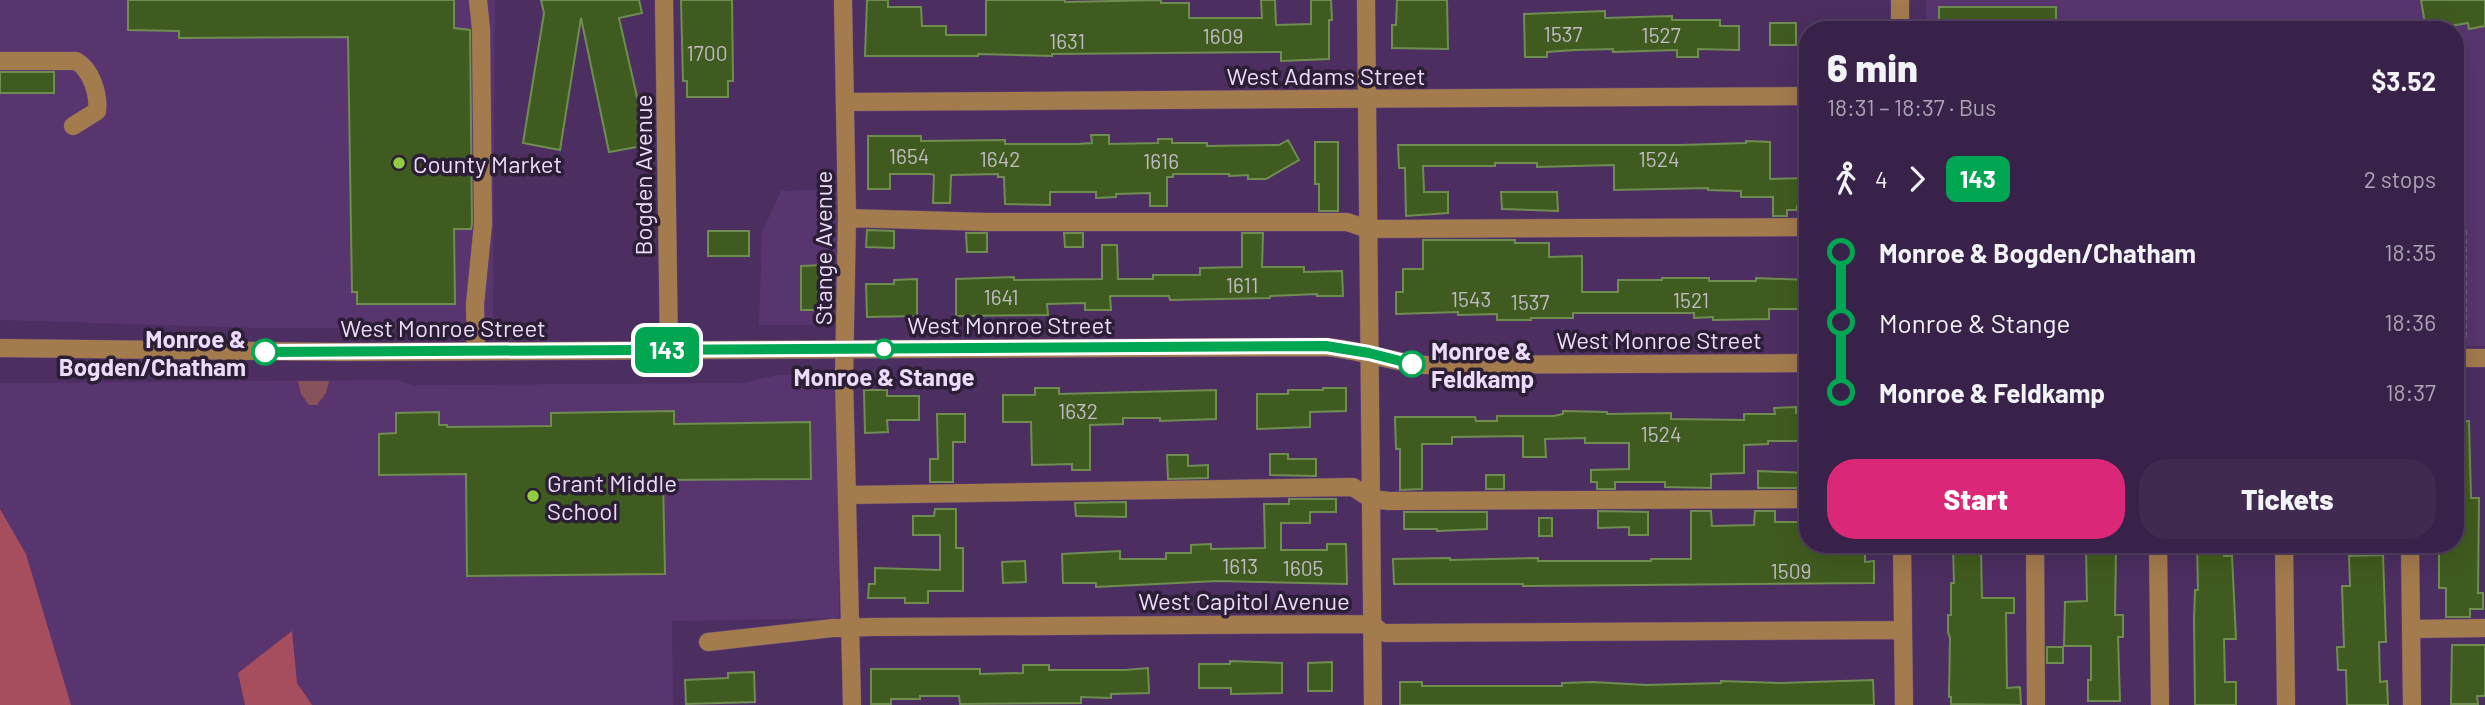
<!DOCTYPE html>
<meta charset="utf-8">
<style>
body{margin:0;font-family:Barlow,sans-serif;background:#402a50;color:#f1f3f6;height:100vh;display:flex;flex-direction:column;font-size:26px;white-space:nowrap}
*{box-sizing:border-box;margin:0}
p{font-size:23px;color:#aba4b4}
.icon{flex:none;width:38px;height:38px;fill:none;stroke:currentColor;stroke-width:2;stroke-linecap:round;stroke-linejoin:round}
.map{position:relative;flex:1;overflow:hidden}
.side{position:absolute;left:1799px;top:21px;width:665px;height:532px;display:flex;flex-direction:column;background:#392249;border-radius:28px;box-shadow:0 7px 28px #0002,0 0 0 2px #533f61}
.side>*{flex:none}
.badge{padding:0 14px;border-radius:10px;font-size:24px;line-height:46px}
.map>.badge{position:absolute;translate:-50% -50%;box-shadow:0 0 0 4px #fff}
.legs{display:flex;align-items:center;gap:10px;height:77px;padding:0 28px;font-size:23px}
.legs p{margin-inline-start:auto}
.summary{display:flex;align-items:center;justify-content:space-between;height:119px;padding:0 28px}
h1{font-size:38px;font-weight:800;line-height:52px}
.action{display:flex;gap:14px;margin-top:auto;padding:14px 28px}
.action a{flex:1;height:80px;border-radius:28px;background:#db2777;color:#fff;font-size:28px;font-weight:800;line-height:80px;text-align:center}
.action a+a{background:#402a50;color:#f1f3f6}
ul{padding:0 28px;list-style:none}
li{display:flex;align-items:center;gap:24px;height:70px;font-size:26px}
li i{display:grid;place-items:center;width:10px;height:100%;margin:0 9px;background:currentColor}
li i::after{content:'';width:18px;height:18px;margin:-9px;border:5px solid;border-radius:50%;background:#392249}
li p{margin-inline-start:auto}
li:first-child i{background:linear-gradient(#0000 50%,currentColor 0)}
li:last-child i{background:linear-gradient(currentColor 50%,#0000 0)}
.map>svg:first-child{display:block}
.built{fill:#58356f}
.green{fill:#88525a}
.forest{fill:#a64d5e}
.building{fill:#405b1f;stroke:#708d51;stroke-width:2}
.lines{fill:none;stroke-linecap:round;stroke-linejoin:round}
.minor-casing{stroke:#664a79;stroke-width:19}
.path{stroke:#846b97;stroke-width:3.5;stroke-dasharray:5 3.5;stroke-linecap:butt}
.minor{stroke:#a37b4d;stroke-width:18}
.line-1-casing{stroke:#fff;stroke-width:16}
.line-1{stroke:#00a651;stroke-width:10}
.poi-dot{fill:#90cd41;stroke:#2b1e35;stroke-width:2.5}
.stop-1-dot{fill:#fff;stroke:#00a651;stroke-width:3.5}
.labels{text-anchor:middle;dominant-baseline:central;stroke-width:7;stroke-linejoin:round;paint-order:stroke}
.number-label{font-size:21px;fill:#c1bbc3}
.street-label{font-size:24px;fill:#ecdbfa;stroke:#2b1e35}
.poi-label{font-size:24px;fill:#ecdbfa;stroke:#2b1e35;text-anchor:start}
.stop-label{font-size:24px;font-weight:bold;fill:#ecdbfa;stroke:#2b1e35;text-anchor:end}
</style>
<div class="map">
<svg width="2485" height="705" viewBox="0 0 2485 705">
<rect width="100%" height="100%" fill="#4c2e61"/>
<path class="built" d="M0 0H495L493 328H256L0 320Z
M1926 0H2485V346H2455V30H1926Z
M838 189V325H759L762 232 781 191Z
M777 375 838 376 839 618 672 621 673 705H62L0 522V383L396 380 413 385 743 383Z"/>
<path class="green" d="M298 381H329L326 393 317 405H309L301 394Z"/>
<path class="forest" d="M0 509 26 554 71 705H0Z
M292 631 297 683 312 705H245L238 673Z"/>
<path class="building" d="M128 0H454V28L470 30 472 223 471 229H454L455 304H357V292H352L348 37 179 38V31L128 30Z
M541 0H639L642 13 619 18 648 145 609 152 581 18 560 150 523 143 544 13Z
M681 0H732L733 81H728V97H687V81H683Z
M867 0H888V7H921L922 26H946V35H986V0H1065V2L1161 0V3H1189V18H1262L1261 0H1275L1276 25 1311 24V0H1331L1332 20H1329V59L1281 61V52L1052 54V56L978 54V56H865Z
M1397 0H1447L1448 49 1392 48V25H1396Z
M2421 0H2485V26L2469 29 2468 23 2426 30Z
M1939 7H2056V30H1939Z
M1605 11V18L1672 16V20H1720V26H1739V50L1698 49V57H1677V50L1613 52V49L1575 50 1547 52V57H1525L1524 14Z
M1770 23H1796V45H1770Z
M0 72H54V93H0Z
M1091 135H1109V144L1158 143V139H1172V143H1207V146L1279 145 1288 140 1299 160 1266 179H1248V175L1229 176V174H1173V177H1167V206H1150V193L1116 194V197L1096 198V192H1050V205L1005 204 1004 177H998V174L951 175 950 203H933L934 175 931 174H890V189H868V136H921V141L1005 140V144H1077L1092 143Z
M1746 141 1770 142V179L1808 178V206H1797V210H1787V216H1773V197H1741V191L1708 190V188L1614 190V165L1537 167V163H1495V166H1423L1424 192H1448V213L1406 216 1405 168H1399L1398 145H1681L1746 143Z
M1315 142H1338V211H1319V184H1315Z
M1501 192H1557L1558 211 1502 209Z
M867 230 894 231V248L866 247Z
M708 231H749V256H708Z
M966 233H987V252H967Z
M1064 233H1083V247H1065Z
M1242 233H1263L1262 267H1304V272L1342 271 1343 296H1317V294L1270 296V298L1170 300 1169 296H1110L1111 310H1085V303L1047 304 1048 315 956 316V279L1014 277V280L1102 279V245H1117L1118 279H1153V275H1200V268L1242 267Z
M1423 240H1515V243H1549V257L1582 256V292H1618V280H1662V278H1709V281H1756V278L1808 280V309H1769V319L1713 320V317L1694 318V313H1573V318H1531V320H1497V314L1458 315V312L1396 314V292H1403V269H1423Z
M825 265V310H801V266Z
M917 279V316L867 317 866 284H894V280Z
M1035 388H1059V394L1216 390V419L1160 421V418H1123V424L1090 425V470H1072V464L1032 465 1031 422H1003V395H1035Z
M1323 388H1346V411L1310 412V427L1257 429V394H1288V390H1323Z
M864 390H887V396H919V420H887L888 432 865 433Z
M1796 407V413L1808 412V441H1768V444L1744 445V473L1711 474V488L1665 487V482H1615V489H1597V482H1591V470L1629 469V443H1585V438L1545 439 1546 457H1523V436L1452 437V444H1422V489L1400 490V449H1396L1395 417H1475L1476 421H1497V416H1554L1563 414V411L1607 412V414L1671 413V419L1744 420V414H1775L1774 408Z
M674 411V424L810 422 811 479 663 480 665 574 467 576 466 474 379 475V434L396 433V413L439 412V425H447V427L551 426V413Z
M937 414H965V442H953V482H930V459H938Z
M2469 421 2471 498H2479L2478 593H2483V609H2470V617H2446V588H2439V544H2455V422Z
M1270 454H1288V459H1316V476L1270 475Z
M1167 455H1188V466L1208 465V478L1168 479Z
M1758 471 1807 473V488H1758Z
M1486 475H1504V489H1486Z
M1289 499H1336V512H1310V523H1281V550H1327V544H1346L1347 584 1217 581 1096 587V583H1063L1062 554 1120 551V559H1166V553H1191V545L1211 544V549L1265 548 1264 504H1289Z
M1126 502V517L1076 516 1075 503Z
M935 509H956V548H963V591H928V603H905V598H868L869 584H875V568L940 570V535H913V516H934Z
M1598 511 1648 512V535H1629V527L1598 528Z
M1691 511H1711L1712 526 1754 525 1755 511H1775V522H1808V544H1865V562L1874 561V583L1523 586V584H1394L1393 559 1450 558V560L1538 558V561H1651V559H1691Z
M1404 512H1487V529L1437 531V529H1404Z
M1539 518H1552V536H1539Z
M1953 544H1971V551H1981L1982 598H2014V613H2006L2007 688 2020 687 2021 705 1951 704V697H1949L1950 638 1948 632V615H1951V583H1954Z
M2197 544H2224V556H2232L2236 639H2224L2225 682H2236V705H2195L2194 619 2195 590H2198Z
M2086 550H2116L2115 615H2123V637H2118L2120 701H2088V680H2091V646H2064L2065 602 2087 601Z
M2383 555 2386 642H2379L2380 682 2387 681 2388 705H2347L2346 670H2338L2337 647H2344L2342 586H2350L2349 556Z
M1025 561 1026 582 1003 583 1002 562Z
M2452 645H2485V696H2477L2478 704H2451Z
M2047 647H2063V663H2047Z
M1230 661 1282 663V693L1231 694V688H1199V664H1230Z
M1332 662V691H1308V663Z
M1023 665H1049V670H1125L1148 668 1149 693 1111 694V698L1081 697V703L960 704 959 696H920V699H891V704H871V669H980V674L1023 673Z
M754 672 755 702 686 704 685 680 728 678V673Z
M1873 680 1874 705H1400V682H1422V686H1562V683L1593 682 1646 685 1721 683V681L1781 683Z"/>
<g class="lines">
<defs>
<path id="minor" d="M664 0 669 350
M843 0 847 218 844 378 852 705
M1366 0 1373 705
M1900 0V30
M0 61H76C91 69 99 94 97 111L73 126
M845 102 1808 96
M847 218 987 222H1347L1368 229 1808 227
M0 348 342 352 1326 347C1360 350 1391 362 1425 365L1808 363
M476 351 475 304 483 224 481 29 478 0
M2455 358H2485
M849 495 1353 487 1371 499 1389 501 1808 499
M1902 544 1904 705
M2035 544 2036 705
M2158 544 2160 705
M2284 544 2286 705
M2410 544 2412 705
M2411 629 2485 628
M708 642 833 628 872 627 1372 624 1381 632 1386 633 1903 630"/>
</defs>
<use href="#minor" class="minor-casing"/>
<path class="path" d="M2455 198 2463 215 2465 229V340"/>
<use href="#minor" class="minor"/>
</g>
<g class="lines">
<defs>
<path id="line-1" d="M265 352 1326 346 1369 353 1412 364"/>
</defs>
<use href="#line-1" class="line-1-casing"/>
<use href="#line-1" class="line-1"/>
</g>
<g class="poi-dot">
<circle cx="399" cy="163" r="7"/>
<circle cx="533" cy="496" r="7"/>
</g>
<g class="stop-1-dot">
<circle cx="884" cy="349" r="9"/>
<circle cx="265" cy="352" r="12"/>
<circle cx="1412" cy="364" r="12"/>
</g>
<g class="labels">
<g class="number-label">
<text x="1563" y="33">1537</text>
<text x="1661" y="34">1527</text>
<text x="1223" y="35">1609</text>
<text x="1067" y="40">1631</text>
<text x="707" y="52">1700</text>
<text x="909" y="155">1654</text>
<text x="1000" y="158">1642</text>
<text x="1659" y="158">1524</text>
<text x="1161" y="160">1616</text>
<text x="1242" y="284">1611</text>
<text x="1001" y="296">1641</text>
<text x="1471" y="298">1543</text>
<text x="1691" y="299">1521</text>
<text x="1530" y="301">1537</text>
<text x="1078" y="410">1632</text>
<text x="1661" y="433">1524</text>
<text x="1240" y="565">1613</text>
<text x="1303" y="567">1605</text>
<text x="1791" y="570">1509</text>
</g>
<g class="street-label">
<text x="1326" y="75">West Adams Street</text>
<text transform="translate(642 175) rotate(-90)">Bogden Avenue</text>
<text transform="translate(822 248) rotate(-90)">Stange Avenue</text>
<text x="1010" y="324">West Monroe Street</text>
<text x="443" y="327">West Monroe Street</text>
<text x="1659" y="339">West Monroe Street</text>
<text x="1244" y="600">West Capitol Avenue</text>
</g>
<g class="poi-label">
<text x="413" y="163">County Market</text>
<text x="547" y="482">Grant Middle<tspan x="547" dy="28">School</tspan></text>
</g>
<g class="stop-label">
<text x="246" y="338">Monroe &amp;<tspan x="246" dy="28">Bogden/Chatham</tspan></text>
<text x="1431" y="350" text-anchor="start">Monroe &amp;<tspan x="1431" dy="28">Feldkamp</tspan></text>
<text x="884" y="376" text-anchor="middle">Monroe &amp; Stange</text>
</g>
</g>
</svg>
<b class="badge" style="left:667px;top:350px;background:#00a651;color:#fff">143</b>
<section class="side">
<div class="summary"><div><h1>6 min</h1><p>18:31 – 18:37 · Bus</p></div><b>$3.52</b></div>
<div class="legs"><svg class="icon" aria-label="walk" viewBox="0 0 24 24"><circle cx="13" cy="4" r="2"/><path d="M13 8l-2 6 4 7M11 14l-3 7M7 12l3-4h3l4 4"/></svg>4<svg class="icon" aria-label="forward" viewBox="0 0 24 24"><path d="M9 5l7 7-7 7"/></svg><b class="badge" style="background:#00a651;color:#fff">143</b><p>2 stops</p></div>
<ul>
<li><i style="color:#00a651"></i><b>Monroe &amp; Bogden/Chatham</b><p>18:35</p></li>
<li><i style="color:#00a651"></i><span>Monroe &amp; Stange</span><p>18:36</p></li>
<li><i style="color:#00a651"></i><b>Monroe &amp; Feldkamp</b><p>18:37</p></li>
</ul>
<div class="action"><a>Start</a><a>Tickets</a></div>
</section>
</div>
